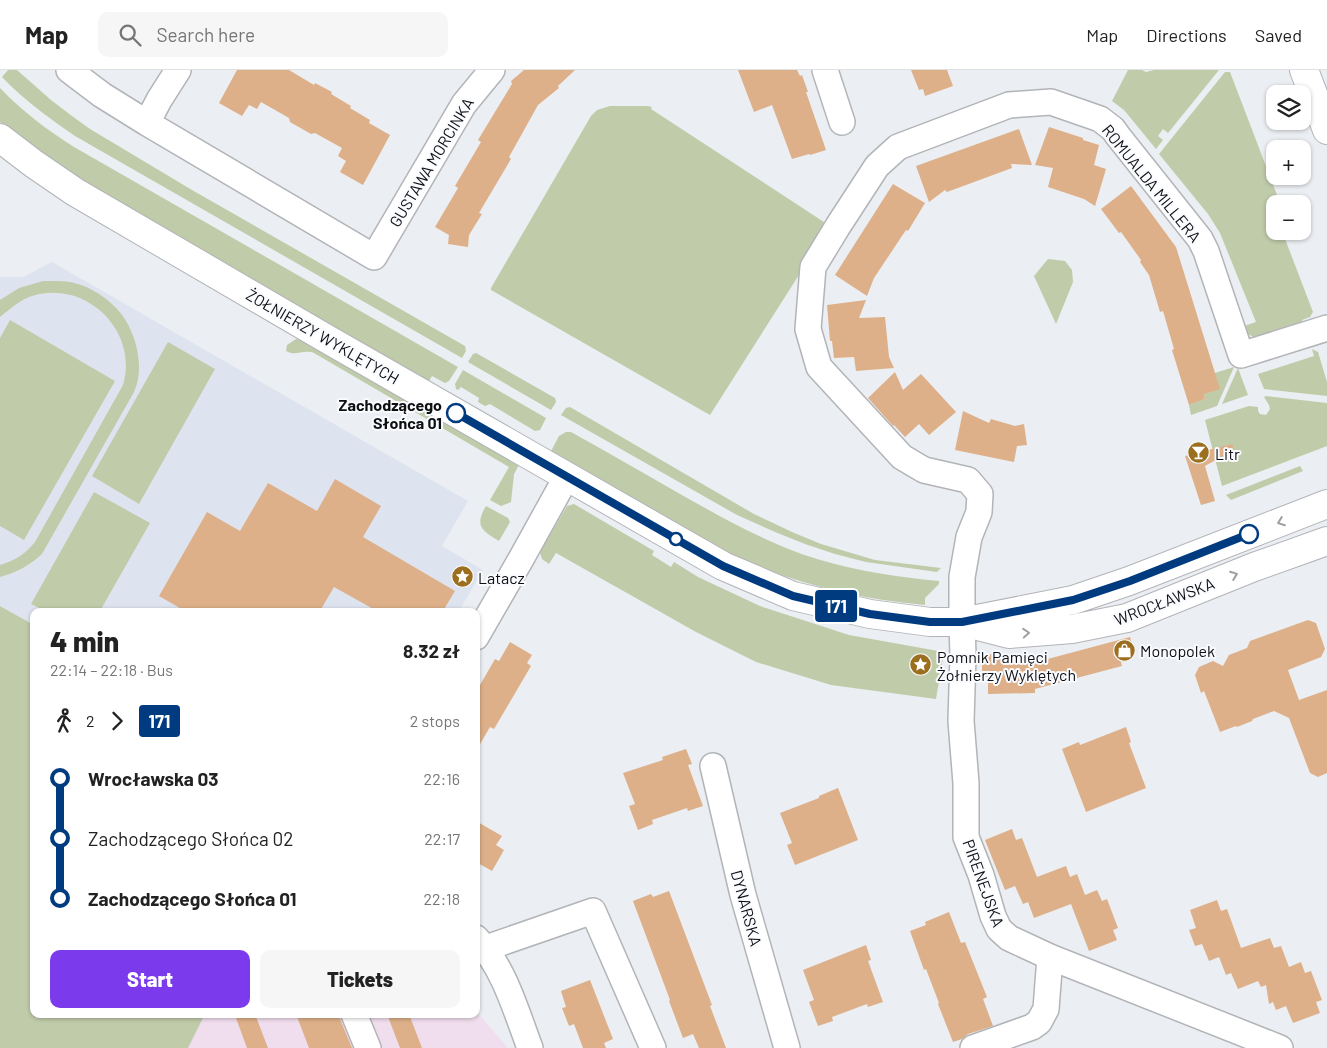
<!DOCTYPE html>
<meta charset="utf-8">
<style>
body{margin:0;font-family:Barlow,sans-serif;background:#f6f6f6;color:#222;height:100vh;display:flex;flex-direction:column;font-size:19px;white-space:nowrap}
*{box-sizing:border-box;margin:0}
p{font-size:16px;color:#767676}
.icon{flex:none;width:28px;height:28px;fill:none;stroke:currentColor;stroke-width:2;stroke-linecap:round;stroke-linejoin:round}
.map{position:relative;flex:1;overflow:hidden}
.details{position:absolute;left:30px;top:538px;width:450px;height:410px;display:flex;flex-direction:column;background:#fff;border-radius:10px;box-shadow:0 1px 4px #0004}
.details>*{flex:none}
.badge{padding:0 10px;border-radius:4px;font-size:18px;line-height:32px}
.controls{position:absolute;left:1266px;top:15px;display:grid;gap:10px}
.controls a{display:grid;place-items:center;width:45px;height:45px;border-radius:10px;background:#fff;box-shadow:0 1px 4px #0004;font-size:25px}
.map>.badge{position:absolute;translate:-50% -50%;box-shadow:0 0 0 2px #fff}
.legs{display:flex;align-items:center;gap:8px;height:55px;padding:0 20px;font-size:16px}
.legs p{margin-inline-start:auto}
.head{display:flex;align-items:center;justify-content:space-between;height:85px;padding:0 20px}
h1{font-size:28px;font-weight:800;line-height:38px}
.action{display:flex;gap:10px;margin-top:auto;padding:10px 20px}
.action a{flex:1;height:58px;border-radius:10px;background:#7c3aed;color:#fff;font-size:20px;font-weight:800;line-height:58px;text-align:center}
.action a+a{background:#f6f6f6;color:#222}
ul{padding:0 20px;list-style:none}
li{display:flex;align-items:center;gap:18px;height:60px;font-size:19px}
li i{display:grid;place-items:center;width:8px;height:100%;margin:0 6px;background:currentColor}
li i::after{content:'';width:12px;height:12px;margin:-6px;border:4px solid;border-radius:50%;background:#fff}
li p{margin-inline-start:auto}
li:first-child i{background:linear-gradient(#0000 50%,currentColor 0)}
li:last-child i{background:linear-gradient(currentColor 50%,#0000 0)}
header{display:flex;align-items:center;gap:30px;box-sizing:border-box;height:70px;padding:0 25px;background:#fff;border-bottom:1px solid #e0e0e0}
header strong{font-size:24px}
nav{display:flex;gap:28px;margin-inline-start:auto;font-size:18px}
.search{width:350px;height:45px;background:#f6f6f6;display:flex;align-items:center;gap:12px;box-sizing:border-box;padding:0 18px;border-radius:10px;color:#767676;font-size:19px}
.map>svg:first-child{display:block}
.built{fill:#dee4ef}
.industrial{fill:#f0dded}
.green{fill:#c0cbaa}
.building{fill:#ddb089}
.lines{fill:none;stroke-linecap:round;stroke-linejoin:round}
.minor-casing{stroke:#b2b4b8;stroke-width:28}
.tertiary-casing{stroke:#b2b4b8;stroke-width:30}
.secondary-casing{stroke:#b2b4b8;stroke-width:30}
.minor{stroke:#fff;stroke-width:25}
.tertiary{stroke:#fff;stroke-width:28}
.secondary{stroke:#fff;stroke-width:28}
.oneway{stroke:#9f9fa0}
.line-1-casing{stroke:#fff;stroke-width:11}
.line-1{stroke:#003b80;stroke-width:8}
.stop-1-dot{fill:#fff;stroke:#003b80;stroke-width:2.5}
.labels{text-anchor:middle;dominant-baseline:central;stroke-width:4;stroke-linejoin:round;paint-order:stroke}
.street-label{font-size:16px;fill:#0e0f11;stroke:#f9fbff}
.stop-label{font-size:16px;font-weight:bold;fill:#0e0f11;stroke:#f9fbff;text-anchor:end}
.poi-label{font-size:16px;fill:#0e0f11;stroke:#f9fbff;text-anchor:start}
</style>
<header>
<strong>Map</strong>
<div class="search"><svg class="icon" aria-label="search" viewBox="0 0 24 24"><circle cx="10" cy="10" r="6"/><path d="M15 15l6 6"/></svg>Search here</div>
<nav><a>Map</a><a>Directions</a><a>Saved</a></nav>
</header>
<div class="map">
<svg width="1327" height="978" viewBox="0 0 1327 978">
<rect width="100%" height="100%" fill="#ebeef2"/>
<path class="built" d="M52 192 468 431 442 476 483 500 459 541H34V555L0 536V207H23Z"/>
<path class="industrial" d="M476 941 508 978H188L205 944H476Z"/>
<path class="green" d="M8 0H17L51 30 72 46 90 59 192 120 465 276 466 281 462 288 75 66C49 48 24 30 2 7Z
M1128 0H1142L1146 2 1154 0H1219L1168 63 1163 59 1158 66 1163 70 1156 79 1124 40 1112 31Z
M1225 2H1230L1277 125V134H1275V161H1282L1313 242 1310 247 1302 250 1303 256 1255 268 1248 264 1241 257 1256 252 1220 163 1208 144 1159 84Z
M0 18C22 41 47 60 74 77L458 297 449 311 445 313 432 306 428 313 89 118 17 66 0 52Z
M610 36H647L652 37 651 39 830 156 710 345 491 220V218L591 46 597 40Z
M1048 189 1065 191 1072 200 1073 212 1056 254 1034 206Z
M43 211C56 211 69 210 81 215 98 221 117 235 126 251 138 271 144 300 134 322L42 484C30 495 16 503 0 507V495C16 490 25 484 35 472L123 315C139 261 86 209 32 226 20 230 10 239 0 247V230L19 218Z
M10 250 115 311 24 470 0 456V268Z
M296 269 307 270 520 393 514 404 511 432 501 436 490 430 509 397 314 283C302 279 296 287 286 281L287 275Z
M168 272 215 299 139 434 92 406Z
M1312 279 1318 282 1327 312V326L1264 319 1258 304 1314 286Z
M476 283 555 328 556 332 551 340 468 292 473 284Z
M1234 297 1217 336 1191 345 1189 335 1205 329 1204 324 1215 303Z
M1238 298 1248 325 1222 334Z
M463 300 546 348 540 360 535 361 490 334 485 336 478 332 479 328 461 317 458 320 456 319 455 314Z
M1266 326 1327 333V376L1222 416 1205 350 1249 336 1258 337V341L1260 344 1266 345 1270 339 1269 335 1264 327Z
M570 337 754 444 792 462 821 474 875 490 941 498 937 502 866 492 835 484 805 474 775 462 737 445 561 345 566 338Z
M566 362H571C605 381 639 400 673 420 719 446 766 473 817 489 857 501 897 507 939 511V514L925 528V535C867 530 810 517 756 496 724 483 695 465 665 448 627 427 588 405 550 383L559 366Z
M1300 396 1303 401 1231 430 1226 425Z
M94 422 150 453 100 541H45L31 534Z
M574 434 654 481 652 485 671 497 674 492 698 507 760 536 849 565 944 582 936 629 831 615 756 592 696 562 556 483 549 494 542 489 540 482 567 436Z
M486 436 508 448 510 452 499 471C482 461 474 456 486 436Z
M0 536 34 555V944H205L188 978H0Z"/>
<path class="building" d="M237 0H289L314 15 315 13 332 22 331 24 351 36 350 38 370 50 369 53 390 65 363 115 340 102 346 91 338 86 342 78 315 63 311 64 290 52 289 48 261 32 257 39 249 35 242 46 219 33Z
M524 0H575L558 16 559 18 538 35 509 87 511 89 479 143 482 144 469 165 468 177 448 174 449 165 435 157 458 118 455 116 481 72 478 70 512 14 511 11Z
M738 0H797L800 6 802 5 808 22H806L826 80 810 85 809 84 792 89 772 35 754 42Z
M911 0H947L953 16 925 26 923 19 919 20Z
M1049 57 1083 68V70L1099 75 1094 95 1106 99 1095 136 1084 129 1048 117 1053 98 1035 95Z
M1019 59 1032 95 1011 94 1012 98 947 122 945 120 929 132 916 96Z
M893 114 925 133 908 161 906 160 874 208 867 226 835 205Z
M1131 116 1176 177 1220 319 1204 324 1205 329 1189 335 1172 280 1174 279 1163 241 1160 242 1149 205 1140 192 1141 190 1121 162 1119 163 1101 139Z
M866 230 859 248 885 247 889 287 894 298 856 301 854 287 834 288 832 271H830L827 235Z
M895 302 903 320 921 304 956 342 929 365 919 354 905 367 894 355 893 356 868 328Z
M963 341 989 353 991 349 1015 356 1024 354 1027 375 1017 376 1014 392 955 380Z
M1232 374 1234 380 1205 396 1215 431 1201 435 1185 386Z
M335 409 381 436 363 467 455 521 443 541H377L334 517 320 541H185L159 526 207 442 240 461 268 413 317 441Z
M1308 550 1316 553 1325 579 1321 587 1288 600 1299 630 1327 620V703L1318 707 1310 703 1289 648 1274 641 1253 649 1252 651 1237 657 1236 656 1220 662 1204 621 1201 623 1195 605 1199 597 1213 591 1223 596 1229 585 1247 578 1250 571Z
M1130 567 1135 585 1120 589 1122 596 1035 619V623L988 624V607H982V584L1029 585V594Z
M510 572 532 585 527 593 531 596 494 659 490 657 476 681V622L495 589 499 591Z
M1126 657 1131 672 1129 673 1146 718 1086 742 1062 679 1079 672 1080 675Z
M686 679 692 694 688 695 703 736 688 741 687 738 652 750 653 754 638 760 629 736 635 734 623 703 663 690 662 687Z
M838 718 858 770 795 795 787 775 792 773 780 743 819 728V726Z
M476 751 502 766 496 775 504 780 492 801 476 792Z
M1012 759 1016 770 1022 768 1037 807 1066 796 1070 807 1077 804 1085 825 1097 820 1102 831 1107 829 1118 858 1113 860 1117 870 1089 881 1071 834 1034 848 1028 832 1023 834 1015 816 1005 820 985 770Z
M669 821 712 935 710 936 726 978H699L693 964 683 968 669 931 670 930 633 831 651 824 653 827Z
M1217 830 1221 841 1227 839 1241 878 1270 868 1274 878 1281 876 1289 897 1301 892 1305 903 1311 901 1322 930 1316 932 1320 943 1293 953 1286 936 1276 940 1273 932 1269 934 1266 915 1261 917 1258 911 1238 919 1231 903 1226 905 1219 887 1209 891 1202 874 1195 876 1189 860 1196 858 1190 840Z
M949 842 961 873 965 872 987 927 983 929 993 956 968 964 962 969 953 972 938 934 939 933 926 899 924 900 910 861 926 855 925 852Z
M866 875 871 890 868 891 883 932 868 937 867 934 832 947 833 951 818 956 809 932 814 930 803 900Z
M590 910 613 969 604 973 606 978H583L574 954 569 956 562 938 566 937 561 921Z
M247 944H255L268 978H247L236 948Z
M296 944H338L352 978H309Z
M387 944H409L422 978H400Z"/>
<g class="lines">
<defs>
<path id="minor" d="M69 0 102 25 147 53 374 187 464 34 492 0
M825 0 842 52
M147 53 159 30 178 0
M476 567 521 489 567 406
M713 696 743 825 787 978
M476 868C504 897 516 941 530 978
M486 878 593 841 653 978
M354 944 368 978
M973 978 1032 957 1039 952 1046 939 1050 887
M1280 978 1050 887 1009 868 999 859 993 846 981 805 966 767V713L961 651 963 586 962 552V507L969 467 979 442 980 424 968 410 924 400 902 387 819 297 808 259 813 197 838 156 877 96 898 77 1009 35 1051 32 1100 49 1113 59 1118 66 1200 169 1206 181 1241 285 1327 258"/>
<path id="tertiary" d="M0 68 34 94 75 122 327 269 723 496 793 526 870 544 930 552H962L1073 530 1129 511 1327 434
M970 554 1009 564 1072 559 1127 548 1254 497 1327 471"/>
<path id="secondary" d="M1304 0 1327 60"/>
</defs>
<use href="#minor" class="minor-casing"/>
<use href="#tertiary" class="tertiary-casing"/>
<use href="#secondary" class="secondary-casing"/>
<use href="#minor" class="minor"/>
<use href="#tertiary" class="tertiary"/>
<use href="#secondary" class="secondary"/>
</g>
<defs><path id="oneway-chevron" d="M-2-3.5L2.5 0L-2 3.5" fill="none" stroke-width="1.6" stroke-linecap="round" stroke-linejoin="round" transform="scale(1.25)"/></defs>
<g class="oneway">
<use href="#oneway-chevron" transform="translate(1281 452) rotate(159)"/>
<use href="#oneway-chevron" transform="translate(1234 505) rotate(-21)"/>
<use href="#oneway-chevron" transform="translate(1026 563) rotate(-4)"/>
</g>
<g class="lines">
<defs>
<path id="line-1" d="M456 343 723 496 793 526 870 544 930 552H962L1073 530 1130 511 1249 464"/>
</defs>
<use href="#line-1" class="line-1-casing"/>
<use href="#line-1" class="line-1"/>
</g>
<defs>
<symbol id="bar-disc" viewBox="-11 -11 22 22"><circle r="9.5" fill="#9c6f1f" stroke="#f9fbff"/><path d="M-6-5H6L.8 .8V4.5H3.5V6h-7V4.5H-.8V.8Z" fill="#fff"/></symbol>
<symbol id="sight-disc" viewBox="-11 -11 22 22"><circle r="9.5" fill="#9c6f1f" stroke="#f9fbff"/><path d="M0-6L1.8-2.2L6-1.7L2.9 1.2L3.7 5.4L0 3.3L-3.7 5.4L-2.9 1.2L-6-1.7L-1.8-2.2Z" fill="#fff"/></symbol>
<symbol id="shop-disc" viewBox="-11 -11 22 22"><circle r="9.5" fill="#9c6f1f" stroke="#f9fbff"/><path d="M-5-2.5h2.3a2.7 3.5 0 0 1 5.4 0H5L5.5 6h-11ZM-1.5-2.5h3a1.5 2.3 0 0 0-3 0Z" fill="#fff"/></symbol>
</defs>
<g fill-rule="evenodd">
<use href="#bar-disc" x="1186" y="370" width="25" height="25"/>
<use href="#sight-disc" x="450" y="494" width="25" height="25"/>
<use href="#shop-disc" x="1112" y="568" width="25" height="25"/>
<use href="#sight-disc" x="908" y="582" width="25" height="25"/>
</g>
<g class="stop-1-dot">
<circle cx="456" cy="343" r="9"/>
<circle cx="1249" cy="464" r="9"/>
<circle cx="676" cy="469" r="6"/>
</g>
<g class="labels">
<g class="street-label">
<text transform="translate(431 92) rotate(-59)">GUSTAWA MORCINKA</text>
<text transform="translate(1152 113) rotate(51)">ROMUALDA MILLERA</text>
<text transform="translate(323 266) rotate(30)">ŻOŁNIERZY WYKLĘTYCH</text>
<text transform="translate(1164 531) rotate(-21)">WROCŁAWSKA</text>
<text transform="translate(984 813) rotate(70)">PIRENEJSKA</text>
<text transform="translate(747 838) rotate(75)">DYNARSKA</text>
</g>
<g class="stop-label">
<text x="442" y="334">Zachodzącego<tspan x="442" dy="18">Słońca 01</tspan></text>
</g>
<g class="poi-label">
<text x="1215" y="383">Litr</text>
<text x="478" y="507">Latacz</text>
<text x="1140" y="580">Monopolek</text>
<text x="937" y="586">Pomnik Pamięci<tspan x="937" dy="18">Żołnierzy Wyklętych</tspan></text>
</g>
</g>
</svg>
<div class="controls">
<a><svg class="icon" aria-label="layers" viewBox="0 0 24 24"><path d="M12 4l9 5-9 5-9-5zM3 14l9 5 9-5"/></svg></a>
<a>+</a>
<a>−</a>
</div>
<b class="badge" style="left:836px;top:536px;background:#003b80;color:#fff">171</b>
<section class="details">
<div class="head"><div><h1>4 min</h1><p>22:14 – 22:18 · Bus</p></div><b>8.32 zł</b></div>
<div class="legs"><svg class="icon" aria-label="walk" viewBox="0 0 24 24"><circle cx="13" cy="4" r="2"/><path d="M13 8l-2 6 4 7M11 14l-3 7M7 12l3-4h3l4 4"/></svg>2<svg class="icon" aria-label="forward" viewBox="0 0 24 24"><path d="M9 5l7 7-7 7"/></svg><b class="badge" style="background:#003b80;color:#fff">171</b><p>2 stops</p></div>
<ul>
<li><i style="color:#003b80"></i><b>Wrocławska 03</b><p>22:16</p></li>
<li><i style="color:#003b80"></i><span>Zachodzącego Słońca 02</span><p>22:17</p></li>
<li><i style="color:#003b80"></i><b>Zachodzącego Słońca 01</b><p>22:18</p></li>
</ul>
<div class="action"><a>Start</a><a>Tickets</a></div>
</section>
</div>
